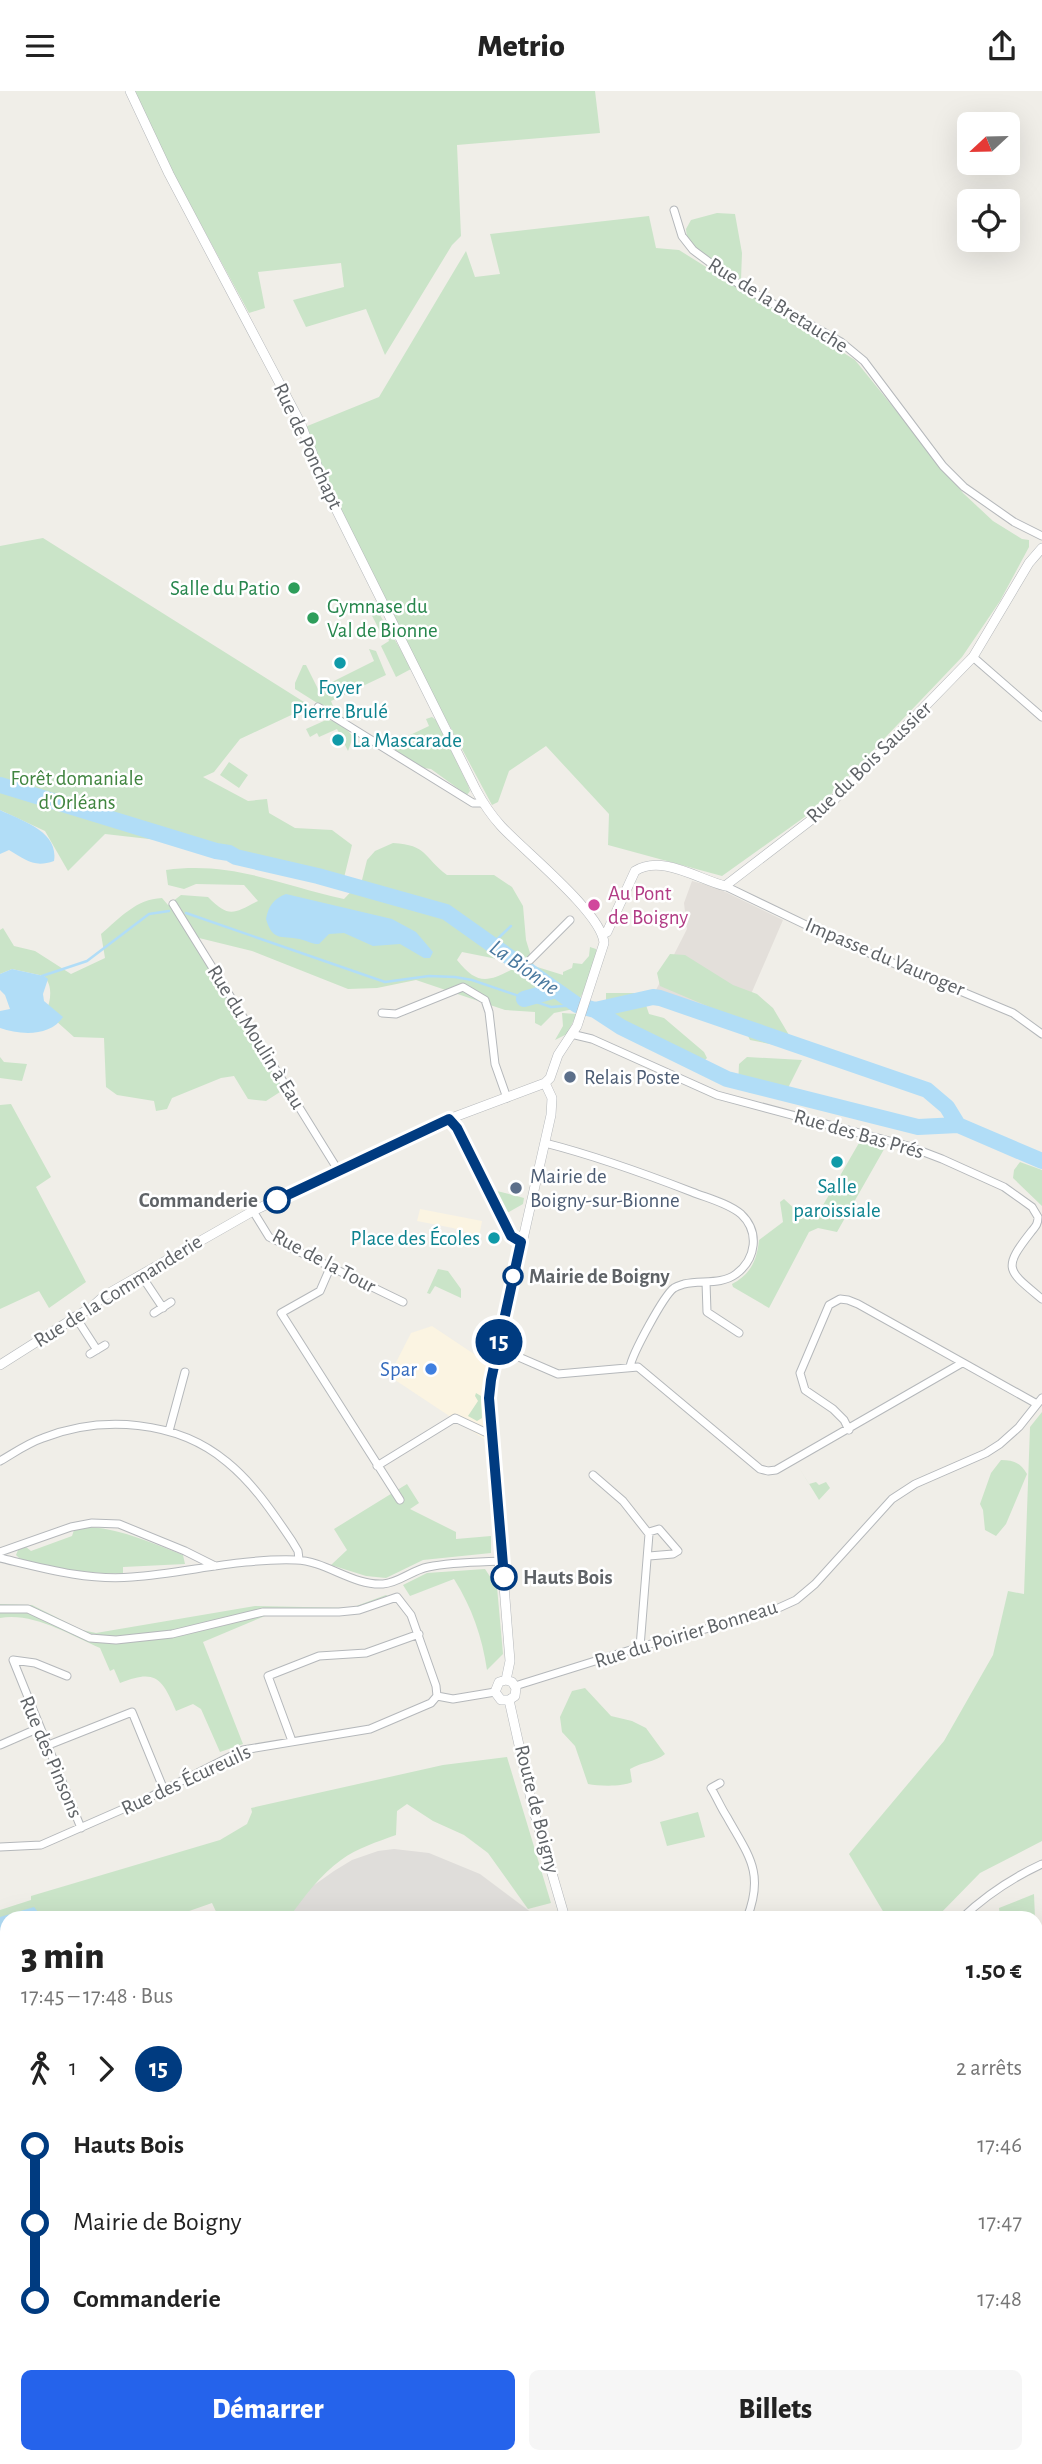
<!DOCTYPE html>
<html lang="fr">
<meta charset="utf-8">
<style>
body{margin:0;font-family:"Alegreya Sans",sans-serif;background:#f6f6f6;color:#222;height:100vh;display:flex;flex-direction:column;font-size:26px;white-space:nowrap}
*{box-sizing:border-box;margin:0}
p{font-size:23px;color:#767676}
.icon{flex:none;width:38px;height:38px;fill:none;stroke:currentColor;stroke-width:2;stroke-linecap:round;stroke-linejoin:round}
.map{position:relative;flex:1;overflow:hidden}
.side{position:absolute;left:0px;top:1820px;width:1043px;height:553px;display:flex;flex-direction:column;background:#fff;border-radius:21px 21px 0 0;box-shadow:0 7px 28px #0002}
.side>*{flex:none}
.badge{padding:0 14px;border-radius:23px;font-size:24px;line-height:46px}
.needle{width:46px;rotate:248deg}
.fabs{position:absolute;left:957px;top:21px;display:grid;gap:14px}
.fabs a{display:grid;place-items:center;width:63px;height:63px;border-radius:10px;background:#fff;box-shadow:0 7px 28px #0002;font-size:35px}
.map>.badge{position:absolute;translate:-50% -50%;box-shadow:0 0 0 4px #fff}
.legs{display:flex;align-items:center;gap:10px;height:77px;padding:0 21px;font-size:23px}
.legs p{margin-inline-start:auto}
.head{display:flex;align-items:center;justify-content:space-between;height:119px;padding:0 21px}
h1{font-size:38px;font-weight:800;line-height:52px}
.cta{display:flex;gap:14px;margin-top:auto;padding:14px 21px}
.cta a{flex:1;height:80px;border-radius:10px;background:#2563eb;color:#fff;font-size:28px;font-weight:800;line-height:80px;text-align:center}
.cta a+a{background:#f6f6f6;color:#222}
ul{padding:0 21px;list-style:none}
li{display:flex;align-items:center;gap:24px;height:77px;font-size:26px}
li i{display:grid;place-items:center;width:10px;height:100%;margin:0 9px;background:currentColor}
li i::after{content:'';width:18px;height:18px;margin:-9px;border:5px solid;border-radius:50%;background:#fff}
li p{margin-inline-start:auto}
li:first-child i{background:linear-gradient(#0000 50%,currentColor 0)}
li:last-child i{background:linear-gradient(currentColor 50%,#0000 0)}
header{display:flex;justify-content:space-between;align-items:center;height:91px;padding:0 21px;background:#fff;font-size:32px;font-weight:800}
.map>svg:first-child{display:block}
.commercial{fill:#fbf4e2}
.industrial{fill:#dfddda}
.education{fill:#e3dfda}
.green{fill:#cae4c8;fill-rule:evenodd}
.water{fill:#b1ddf7}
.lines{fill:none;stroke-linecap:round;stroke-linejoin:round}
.stream{stroke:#b1ddf7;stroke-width:2.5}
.river{stroke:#b1ddf7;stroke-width:16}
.minor-casing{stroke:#b5b8bb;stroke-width:9}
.tertiary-casing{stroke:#b5b8bb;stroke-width:10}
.primary-casing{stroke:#e4bc6d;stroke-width:12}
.trunk-casing{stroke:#e09618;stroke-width:14}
.minor{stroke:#fff;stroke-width:7}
.tertiary{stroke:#fff;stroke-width:9}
.primary{stroke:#f7e9b6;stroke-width:10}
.trunk{stroke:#f5e0aa;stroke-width:12}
.line-1-casing{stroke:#fff;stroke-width:16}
.line-1{stroke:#003b80;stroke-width:10}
.leisure-dot{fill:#2e9e5b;stroke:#fff;stroke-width:2.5}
.culture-dot{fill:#0f9aa8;stroke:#fff;stroke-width:2.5}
.hotel-dot{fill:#d1479c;stroke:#fff;stroke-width:2.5}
.service-dot{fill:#5c6f8a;stroke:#fff;stroke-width:2.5}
.stop-1-dot{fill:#fff;stroke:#003b80;stroke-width:3.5}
.shop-dot{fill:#3f7fe0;stroke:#fff;stroke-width:2.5}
.labels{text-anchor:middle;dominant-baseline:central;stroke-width:5;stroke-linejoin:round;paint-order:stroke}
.street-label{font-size:21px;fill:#5f6367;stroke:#fff}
.leisure-label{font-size:21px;fill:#27864d;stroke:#fff;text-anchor:end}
.culture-label{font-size:21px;fill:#0d838f;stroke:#fff}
.park-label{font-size:21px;fill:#418540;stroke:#fff}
.hotel-label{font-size:21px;fill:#b23c85;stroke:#fff;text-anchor:start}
.service-label{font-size:21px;fill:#4e5e75;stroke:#fff;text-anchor:start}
.stop-label{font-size:21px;font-weight:bold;fill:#5f6367;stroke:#fff;text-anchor:start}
.shop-label{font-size:21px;fill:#366cbe;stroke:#fff;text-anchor:end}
.water-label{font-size:23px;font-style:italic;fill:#4b7aa0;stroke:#fff}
</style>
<header><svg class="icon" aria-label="menu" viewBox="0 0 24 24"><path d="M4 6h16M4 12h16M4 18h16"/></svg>Metrio<svg class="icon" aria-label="share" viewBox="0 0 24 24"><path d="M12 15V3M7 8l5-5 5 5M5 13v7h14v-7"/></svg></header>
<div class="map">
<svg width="1042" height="2373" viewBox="0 0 1042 2373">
<rect width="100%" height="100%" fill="#f0eee8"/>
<path class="commercial" d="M420 1118 482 1130 479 1146 453 1137 417 1130Z
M432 1235 489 1273 487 1350 389 1285 411 1242Z"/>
<path class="industrial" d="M394 1758 429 1762 480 1783 532 1822 534 1827H287L310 1797 334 1780 352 1769 378 1760Z
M7 1883V2132L0 2142V1885Z
M271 2366H646V2373H269Z
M661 2366H816V2373H661Z"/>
<path class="education" d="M692 790 715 796 783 829 739 931 656 899 687 838 684 812Z"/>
<path class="green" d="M134 0H595L600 42 457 54 461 145 452 154 385 264 366 218 306 236 293 209 344 196 341 172 258 181 265 217 249 222 172 80Z
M717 122 735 123 742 162 741 189 707 168 687 147 686 138 691 129Z
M649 125 656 157 679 159 855 269 963 402 993 430 1022 448 1029 449V456L1000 510 962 566 820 715 722 785 608 754 609 723 546 655 509 680 498 711 492 714 416 572 300 338 379 306 466 160 475 186 500 183 490 143Z
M43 447 304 611 305 614 302 619 240 648 214 681 203 686 248 710 267 708 269 722 295 737 332 739 352 754 341 799 257 767 193 753 105 743 68 780 45 740 0 719V455Z
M374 513C386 536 400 555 411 578L396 586 381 555 389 550 388 547 384 548 368 517Z
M369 558 376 560 386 584 331 610 335 620 333 622 295 598V592L303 574H306L318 598 374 570Z
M432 626 436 629 468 694 470 700 467 704 431 678 424 677 378 650 386 648 389 654 429 635 426 628Z
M326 629C337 629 347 637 353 646L348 660 337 638 319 646 317 642 310 646 306 638Z
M229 671 248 684 239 697 220 684Z
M393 752C428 754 423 766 447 784H494L512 796 523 815 526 849 534 875 563 884V881L572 877 573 872 582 873 589 865 590 856 596 858 597 862 586 896 574 918 554 922 541 935 535 932V921L505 919 416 889 377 897 348 898 252 860 199 847C201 873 222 895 240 914L239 922 255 947H261C274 960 280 983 288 1001H280L266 1010 248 1008 234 985 221 987 172 1007 167 1018 156 1020 154 1010 117 1004 106 996 104 947 74 946 46 921C51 909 53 895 44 885L12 878 0 883V839L3 837 14 855 35 860 71 883 105 867 101 843C120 827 136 808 162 807L168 814 181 804 208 806C229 827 233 823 258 810L244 794 196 793 184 798 168 794 166 779C233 770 280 794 344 808L362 789 367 769 375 760ZM462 861 507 870 515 877C488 891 478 895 457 869Z
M670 863 685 864 733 894 757 903 773 917 789 944 775 954 750 949 740 929 660 895 657 882Z
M606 902H642L649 923 664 927 704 961 707 967 697 977 671 968 606 931Z
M562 922 577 923 567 943 555 949 563 935Z
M0 966 4 971 27 973 22 990 0 987Z
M747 966 802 969 788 997 750 1002 738 995 739 973Z
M11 1013 51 1086 36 1096 86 1191 49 1217 39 1200 0 1218V1014Z
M863 1045 887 1053 837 1141 818 1137 809 1141 769 1217 733 1196 732 1193C751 1183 757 1169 759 1149L783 1131 780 1111 784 1108 797 1120 815 1128Z
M1020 1071 1042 1079V1115L1013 1087 1014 1079Z
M497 1100 524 1107 523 1113 507 1122Z
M438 1178 448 1180 461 1198V1207L435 1195 430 1203 427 1202Z
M476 1302 481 1305 482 1327 477 1330 468 1325 478 1310 475 1305Z
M1042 1321V1750L980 1782 936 1827H887L849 1763 944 1650 993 1564 1008 1500 1024 1503 1030 1336Z
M1001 1369C1013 1369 1021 1372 1027 1383L1006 1433 996 1445 985 1439 983 1419 980 1413 991 1382Z
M798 1375 809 1393 816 1391 819 1394 826 1391 830 1397 819 1409Z
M407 1393 419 1412 410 1418 456 1441V1448L491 1445V1462L423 1469 386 1487 366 1485 331 1474 347 1459 334 1438Z
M91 1436C124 1439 152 1452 183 1464L185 1473 123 1476V1483C102 1482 28 1479 16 1464L18 1459 26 1456 31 1460 72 1445 74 1439Z
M485 1478 497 1496 503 1563 487 1579C482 1545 472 1517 454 1488L410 1505 403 1494 427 1482Z
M386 1504 393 1509 357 1523 265 1525 203 1551 243 1653 220 1661 201 1618 193 1613 176 1620C162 1586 155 1578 120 1592L114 1578 110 1580 100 1557C70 1544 33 1521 0 1527V1513L32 1514 82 1539 96 1542 255 1515 351 1517Z
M585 1597 611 1625 632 1630 646 1637 665 1663C655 1671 642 1671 630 1678L632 1691C622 1696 599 1695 588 1693L575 1655 562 1641 560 1626 572 1600Z
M507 1666 551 1812 528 1818 488 1762 464 1744 433 1730 407 1713 397 1720 396 1744C377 1751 357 1757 341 1769 321 1783 303 1807 289 1827H219L212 1812 175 1825V1827H7V1875L0 1877V1819L31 1809V1805L220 1749 247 1733 252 1721 251 1717 443 1674Z
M698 1721 705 1746 667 1755 660 1731Z
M1034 1803 1035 1827H1000L999 1817Z
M1042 1899V2090L1036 2087V1901Z
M1042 2107V2163L1036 2188V2108Z
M7 2141V2191L0 2199V2151Z
M7 2210V2269L0 2265V2219Z
M0 2336H7V2366H116L131 2373H0Z
M207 2366H271L269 2373H222Z
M869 2366H940L926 2373H849L860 2372Z"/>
<path class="water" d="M0 719C22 730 59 740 54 770 34 777 26 769 9 759L0 763Z
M286 803 392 828 416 841 433 861 430 867H424L400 853 373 855 344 842 329 843 319 853C312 853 310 851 303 849 284 843 273 853 266 828 268 816 274 807 286 803Z
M12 878 44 885 48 888 43 903 44 910 63 926C50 946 20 944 0 937V920L10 918 5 904 0 899V883Z
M34 1816 43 1827H7V1860L0 1863V1826Z"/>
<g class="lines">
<path class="stream" d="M186 822 385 891 429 885 455 886 472 889 551 916 577 914
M492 853 511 835
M42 885 87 870 149 823 169 820"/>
<path class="river" d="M0 694 216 760 229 762 236 766 318 785 446 821 577 914 595 919 621 936 727 988 918 1036 958 1034 1042 1070
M524 908 556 899
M595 919 653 906 660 907 927 999 947 1016 958 1034"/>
<defs>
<path id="minor" d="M674 119 682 145 693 159 740 194 841 251 864 270 943 375 964 396 1014 431 1042 445
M973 566 1042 626
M318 616 473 712H483
M725 795 833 847 1013 922 1042 943
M173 813 338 1079
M530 869 570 829
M382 922 396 923 463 896 485 909 489 921 495 973 507 1007
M571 943 592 948 717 1004 908 1055 942 1068 1004 1096 1032 1116 1038 1126C1038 1133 1036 1135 1031 1141 1002 1178 1007 1179 1042 1208
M449 1028 457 1037 511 1145 521 1151
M545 1052C596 1065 643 1082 692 1101 707 1107 728 1112 741 1123 760 1141 756 1168 736 1183 721 1194 702 1189 684 1193 681 1194 677 1195 674 1197 664 1204 632 1263 630 1276
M253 1120 269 1146 403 1211
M330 1177 320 1200 281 1222 400 1409
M141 1184 163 1217
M706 1191 707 1221 739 1242
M154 1222 171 1211
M75 1225 97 1259
M498 1257 558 1283 638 1276 760 1378 768 1380 776 1379 962 1272
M90 1263 105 1254
M489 1307 495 1272
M849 1339 844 1329 833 1318 805 1299 800 1282 829 1214 840 1208 848 1209 858 1213 1037 1313
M169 1340 185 1281
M0 1370C14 1362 28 1352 43 1347 102 1324 177 1329 227 1371 254 1393 273 1422 292 1450L298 1460 299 1468
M377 1375 455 1327 487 1342H491
M593 1384 623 1410 649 1443 640 1556
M649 1441 659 1438 678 1460 673 1463 649 1465
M0 1461 71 1436 92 1432 119 1433 185 1460 215 1475
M0 1467C42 1477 88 1490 132 1486 186 1482 241 1467 296 1469 326 1470 353 1495 383 1493 399 1492 412 1479 428 1476 452 1471 478 1471 502 1470
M0 1518H28L90 1547 116 1549 172 1543 263 1521H339L359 1519 397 1506 411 1524 436 1595 437 1605
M67 1585 35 1572 13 1569 81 1737
M515 1595 640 1556 774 1519 796 1509 815 1493 892 1408 915 1393 986 1362 1000 1353 1019 1336 1042 1307
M437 1605 453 1608 495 1601
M292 1650 268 1585 319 1565 366 1562 419 1543
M0 1654 39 1637
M46 1655 132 1621 164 1699
M720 1692 711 1697C717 1707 721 1717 727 1726 748 1764 765 1781 747 1827
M0 1756 41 1754 146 1708 243 1659 370 1638 431 1612 437 1605
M962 1827C986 1804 1012 1787 1042 1773
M0 2067 7 2073
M0 2205 7 2195
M823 2373 824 2366"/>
<path id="tertiary" d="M603 843 607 841 635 780C661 763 698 788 725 795L824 719 973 566 1029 472 1042 457
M495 1272 551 1024 552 1007 545 992
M0 1274 93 1215 104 1205 253 1120 449 1028 545 992 550 987 558 964 577 935 604 852C602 822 524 760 501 735 491 724 483 712 476 699L328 402 300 331 169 83 130 0
M489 1307 510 1570 506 1589
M506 1589 499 1591 495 1601 501 1609H509
M506 1589 512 1591 516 1597 515 1605 509 1609
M509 1609 533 1717 565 1827
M652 2366V2373"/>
<path id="primary" d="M0 2302 7 2304
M0 2314 7 2315
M190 2366 205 2373"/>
<path id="trunk" d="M1036 2315 1042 2292
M1036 2365 1042 2345
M1012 2373 1015 2366"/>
</defs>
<use href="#minor" class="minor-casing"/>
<use href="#tertiary" class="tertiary-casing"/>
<use href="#primary" class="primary-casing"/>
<use href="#trunk" class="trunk-casing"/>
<use href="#minor" class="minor"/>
<use href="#tertiary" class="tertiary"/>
<use href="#primary" class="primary"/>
<use href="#trunk" class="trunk"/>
</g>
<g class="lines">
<defs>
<path id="line-1" d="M277 1109 449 1028 457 1037 511 1145 521 1151 491 1289 489 1307 504 1486"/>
</defs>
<use href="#line-1" class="line-1-casing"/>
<use href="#line-1" class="line-1"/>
</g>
<g class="leisure-dot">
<circle cx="294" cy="497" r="7"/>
<circle cx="313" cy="527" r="7"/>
</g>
<g class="culture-dot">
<circle cx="340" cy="572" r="7"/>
<circle cx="338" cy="649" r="7"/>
<circle cx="837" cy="1071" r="7"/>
<circle cx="494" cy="1147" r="7"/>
</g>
<circle class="hotel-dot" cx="594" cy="814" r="7"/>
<g class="service-dot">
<circle cx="570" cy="986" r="7"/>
<circle cx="516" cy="1097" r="7"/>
</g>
<g class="stop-1-dot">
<circle cx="277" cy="1109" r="12"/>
<circle cx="513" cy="1185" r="9"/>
<circle cx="504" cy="1486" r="12"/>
</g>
<circle class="shop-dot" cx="431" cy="1278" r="7"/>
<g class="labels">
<g class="street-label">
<text transform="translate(778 214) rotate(32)">Rue de la Bretauche</text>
<text transform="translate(308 355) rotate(65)">Rue de Ponchapt</text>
<text transform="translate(869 671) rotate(-44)">Rue du Bois Saussier</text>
<text transform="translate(885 866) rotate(23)">Impasse du Vauroger</text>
<text transform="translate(256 946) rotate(58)">Rue du Moulin à Eau</text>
<text transform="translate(859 1043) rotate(16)">Rue des Bas Prés</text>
<text transform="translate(324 1170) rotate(28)">Rue de la Tour</text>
<text transform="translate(118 1200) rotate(-32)">Rue de la Commanderie</text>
<text transform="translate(686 1543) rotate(-17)">Rue du Poirier Bonneau</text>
<text transform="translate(51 1666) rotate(67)">Rue des Pinsons</text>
<text transform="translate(186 1689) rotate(-25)">Rue des Écureuils</text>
<text transform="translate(537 1718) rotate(76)">Route de Boigny</text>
</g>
<g class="leisure-label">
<text x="280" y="497">Salle du Patio</text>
<text x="327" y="515" text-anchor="start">Gymnase du<tspan x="327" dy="24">Val de Bionne</tspan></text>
</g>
<g class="culture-label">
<text x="340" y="596">Foyer<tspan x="340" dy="24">Pierre Brulé</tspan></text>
<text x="352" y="649" text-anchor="start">La Mascarade</text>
<text x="837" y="1095">Salle<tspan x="837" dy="24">paroissiale</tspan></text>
<text x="480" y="1147" text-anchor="end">Place des Écoles</text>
</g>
<g class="park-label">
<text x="77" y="687">Forêt domaniale<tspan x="77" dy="24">d'Orléans</tspan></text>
</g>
<g class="hotel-label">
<text x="608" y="802">Au Pont<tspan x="608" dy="24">de Boigny</tspan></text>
</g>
<g class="service-label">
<text x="584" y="986">Relais Poste</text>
<text x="530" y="1085">Mairie de<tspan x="530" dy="24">Boigny-sur-Bionne</tspan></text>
</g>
<g class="stop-label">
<text x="258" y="1109" text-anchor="end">Commanderie</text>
<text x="529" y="1185">Mairie de Boigny</text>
<text x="523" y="1486">Hauts Bois</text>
</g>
<g class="shop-label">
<text x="417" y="1278">Spar</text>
</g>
<g class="water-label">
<text transform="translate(524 877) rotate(35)">La Bionne</text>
</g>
</g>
</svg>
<div class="fabs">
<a><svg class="needle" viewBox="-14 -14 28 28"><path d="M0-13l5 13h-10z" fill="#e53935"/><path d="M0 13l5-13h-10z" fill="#767676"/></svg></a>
<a><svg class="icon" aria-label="locate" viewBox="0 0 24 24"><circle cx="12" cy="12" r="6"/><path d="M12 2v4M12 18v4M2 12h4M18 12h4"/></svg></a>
</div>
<b class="badge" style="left:499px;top:1251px;background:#003b80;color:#fff">15</b>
<section class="side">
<div class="head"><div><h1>3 min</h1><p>17:45 – 17:48 · Bus</p></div><b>1.50 €</b></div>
<div class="legs"><svg class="icon" aria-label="walk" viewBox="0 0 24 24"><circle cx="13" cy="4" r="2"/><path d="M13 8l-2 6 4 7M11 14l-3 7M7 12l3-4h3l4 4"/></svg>1<svg class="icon" aria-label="forward" viewBox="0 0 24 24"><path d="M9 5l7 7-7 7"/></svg><b class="badge" style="background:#003b80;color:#fff">15</b><p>2 arrêts</p></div>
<ul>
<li><i style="color:#003b80"></i><b>Hauts Bois</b><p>17:46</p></li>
<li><i style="color:#003b80"></i><span>Mairie de Boigny</span><p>17:47</p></li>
<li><i style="color:#003b80"></i><b>Commanderie</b><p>17:48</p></li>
</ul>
<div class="cta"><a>Démarrer</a><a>Billets</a></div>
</section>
</div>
